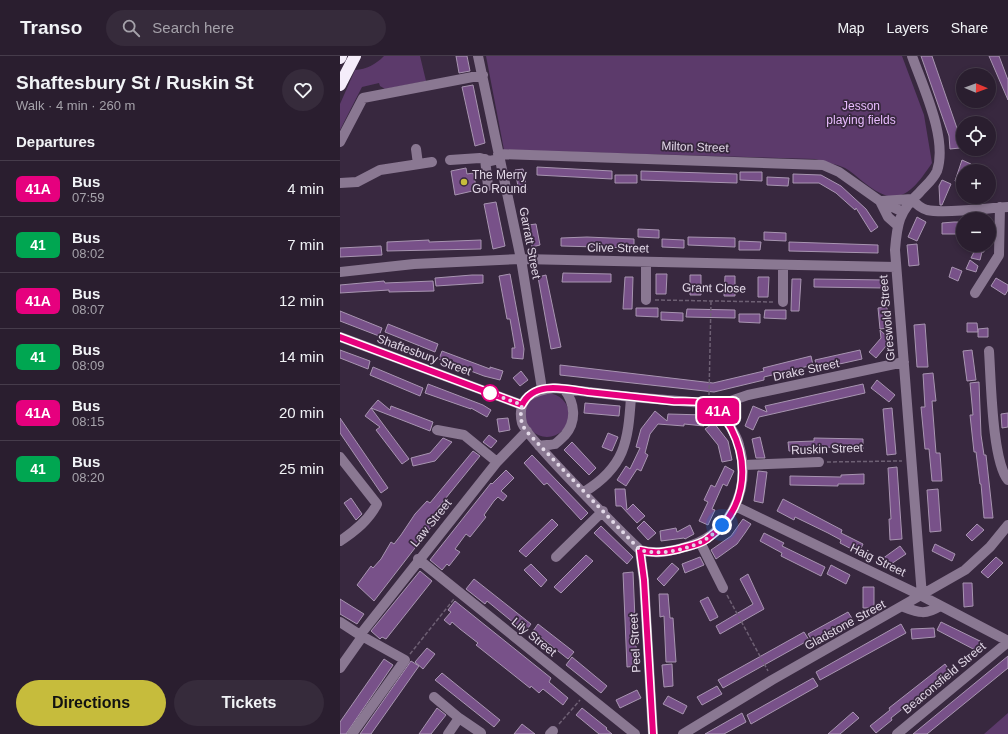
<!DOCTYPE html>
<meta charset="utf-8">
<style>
body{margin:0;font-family:Arial,sans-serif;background:#362b3b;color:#f1f3f6;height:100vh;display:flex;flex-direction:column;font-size:15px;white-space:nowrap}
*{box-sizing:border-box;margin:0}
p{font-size:13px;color:#a5a2aa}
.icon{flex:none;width:22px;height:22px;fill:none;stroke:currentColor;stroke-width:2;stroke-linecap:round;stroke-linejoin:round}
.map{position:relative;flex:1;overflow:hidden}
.panel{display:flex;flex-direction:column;background:#2a1e2f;width:340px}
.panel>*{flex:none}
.badge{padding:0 8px;border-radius:6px;font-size:14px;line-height:26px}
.needle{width:26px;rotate:91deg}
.fabs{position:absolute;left:616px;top:12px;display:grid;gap:8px}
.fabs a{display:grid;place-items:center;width:40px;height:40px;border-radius:50%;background:#2a1e2f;box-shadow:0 2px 6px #0003,0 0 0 1px #463c4b;font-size:20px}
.you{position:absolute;width:20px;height:20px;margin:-10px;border:3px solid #fff;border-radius:50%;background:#1a73e8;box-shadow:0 0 0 6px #1a73e833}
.map>.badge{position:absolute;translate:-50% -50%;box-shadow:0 0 0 2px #fff}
h2{padding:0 16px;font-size:15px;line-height:36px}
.round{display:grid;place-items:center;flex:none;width:42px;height:42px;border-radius:21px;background:#362b3b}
.overview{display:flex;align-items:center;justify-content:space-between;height:68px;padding:0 16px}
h1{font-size:19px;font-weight:800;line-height:30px}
.action{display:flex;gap:8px;margin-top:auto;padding:8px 16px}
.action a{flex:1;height:46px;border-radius:24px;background:#c6bc3c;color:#111;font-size:16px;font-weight:800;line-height:46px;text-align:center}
.action a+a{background:#362b3b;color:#f1f3f6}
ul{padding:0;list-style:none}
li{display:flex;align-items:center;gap:12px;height:56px;padding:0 16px;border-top:1px solid #463c4b}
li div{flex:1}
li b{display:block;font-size:15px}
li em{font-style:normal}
li .badge{min-width:44px;font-weight:700;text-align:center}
header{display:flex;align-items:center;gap:24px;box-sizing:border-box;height:56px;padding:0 20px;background:#2a1e2f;border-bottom:1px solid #463c4b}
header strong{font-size:19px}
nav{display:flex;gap:22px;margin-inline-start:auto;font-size:14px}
.search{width:280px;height:36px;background:#362b3b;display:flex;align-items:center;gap:10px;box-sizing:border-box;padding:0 14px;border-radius:22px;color:#a5a2aa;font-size:15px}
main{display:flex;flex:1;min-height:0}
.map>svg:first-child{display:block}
.green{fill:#5c3a6b}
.building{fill:#785189;stroke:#a895b1}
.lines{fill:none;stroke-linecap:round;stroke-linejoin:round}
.path{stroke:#6e6074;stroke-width:1.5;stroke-dasharray:4 2;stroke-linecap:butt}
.minor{stroke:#8a7892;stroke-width:10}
.highway{stroke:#f5edfa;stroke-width:12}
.line-casing{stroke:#fff;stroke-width:9}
.line{stroke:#e6007e;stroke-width:6}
.walk{stroke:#e3d9e8;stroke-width:4;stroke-dasharray:0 7.2}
.poi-dot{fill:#c6bc3c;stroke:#38283f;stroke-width:1.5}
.stop-dot{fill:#fff;stroke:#e6007e;stroke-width:2}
.labels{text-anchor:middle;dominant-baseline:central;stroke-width:3.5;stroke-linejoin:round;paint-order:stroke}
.park-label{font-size:12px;fill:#e9bcfe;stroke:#38283f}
.street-label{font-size:12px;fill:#e3d9e8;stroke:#38283f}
.poi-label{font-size:12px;fill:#e3d9e8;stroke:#38283f;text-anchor:start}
</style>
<header>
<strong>Transo</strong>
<div class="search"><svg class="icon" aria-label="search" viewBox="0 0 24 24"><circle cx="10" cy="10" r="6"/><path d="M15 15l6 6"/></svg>Search here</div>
<nav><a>Map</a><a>Layers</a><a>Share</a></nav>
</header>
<main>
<section class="panel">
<div class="overview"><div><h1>Shaftesbury St / Ruskin St</h1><p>Walk · 4 min · 260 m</p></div><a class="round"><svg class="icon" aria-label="heart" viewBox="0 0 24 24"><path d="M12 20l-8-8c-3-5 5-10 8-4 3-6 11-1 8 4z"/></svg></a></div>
<h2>Departures</h2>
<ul>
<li><span class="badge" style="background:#e6007e;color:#fff">41A</span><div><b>Bus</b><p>07:59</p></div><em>4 min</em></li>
<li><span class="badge" style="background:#00a651;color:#fff">41</span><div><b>Bus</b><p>08:02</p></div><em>7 min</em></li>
<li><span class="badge" style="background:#e6007e;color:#fff">41A</span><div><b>Bus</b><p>08:07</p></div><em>12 min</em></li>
<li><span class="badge" style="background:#00a651;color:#fff">41</span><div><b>Bus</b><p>08:09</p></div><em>14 min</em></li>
<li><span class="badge" style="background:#e6007e;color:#fff">41A</span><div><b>Bus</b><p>08:15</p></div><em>20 min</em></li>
<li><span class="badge" style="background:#00a651;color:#fff">41</span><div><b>Bus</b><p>08:20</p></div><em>25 min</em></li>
</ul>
<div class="action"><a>Directions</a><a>Tickets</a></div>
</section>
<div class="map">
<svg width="668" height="678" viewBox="0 0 668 678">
<rect width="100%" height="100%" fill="#38283f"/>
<path class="green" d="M44 0H80L86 25 45 33 40 30 39 27 22 31 0 74V48L15 14C27 13 35 9 44 0Z
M146 0H562L584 59 592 107C580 124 565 150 540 137 527 131 517 119 505 112 496 108 485 106 475 103L164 94Z
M185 359a22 22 0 1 1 44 0a22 22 0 1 1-44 0Z
M668 657V678H644Z"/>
<path class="building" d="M116 0H127L130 15 119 17Z
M581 0H592L619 78 620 92 610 93 609 80Z
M649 0H659L668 24V44Z
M133 29 145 87 135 90 122 31Z
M622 104 631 108 629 115H623V128L615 125Z
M197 111 272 115V123L197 119Z
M126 112 127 118 133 117 137 134 115 139 111 115Z
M183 113 187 134 179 136 175 114Z
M301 115 397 118V127L301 124Z
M400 116H422V125L400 124Z
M453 118 481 119 501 130 526 153 538 171 531 176 516 152 515 154 496 137 479 127H453Z
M275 119H297V127H275Z
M427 121 449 122 448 130 427 129Z
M602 124 611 128 602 149H600L599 130Z
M156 146 165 190 153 193 144 148Z
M577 161 586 166 577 185 568 181Z
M614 166H618V178H602V167Z
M196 168 200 189 192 191 188 169Z
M298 173 319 174V182L298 181Z
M424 176 446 177V185L424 184Z
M247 181 294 183V192L221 190V182Z
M348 181 395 182V191L348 189Z
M322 183 344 184V192L322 191Z
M89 184V186L141 184V193L47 195V186Z
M399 185 421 186 420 194H399Z
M449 186 538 189V197L449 195Z
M577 188 579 209 569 210 567 189Z
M634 189H643L644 196H642L640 204 631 202 634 196Z
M41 190 42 199 0 201V192Z
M630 204 638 210 636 216 626 213Z
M612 211 622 215 618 225 609 221Z
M223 217 271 218V226H222Z
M170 218 184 293 183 303 172 302V292H175L170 263H167L159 220Z
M316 218H327L326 238H316Z
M132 219H143V227L96 230 95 222Z
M206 219 221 291 211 293 198 221Z
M350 219H361V239H350Z
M385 220H395V240H384Z
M285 221H293L292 253H283Z
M418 221H429L428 241H418Z
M656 222 668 229V234L665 239 651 230Z
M452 223H461L459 255H451Z
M474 223 545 224V232L474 231Z
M44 225 45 227 93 225 94 235 49 236V234L0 237V229Z
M547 251 549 272 540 273 538 252Z
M296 252H318V261L296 260Z
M347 253 395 254V262L346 261Z
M425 254H446V263L424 262Z
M0 255 42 272 39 280 0 265Z
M321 256 343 257V265L321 264Z
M399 258H420V267L399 266Z
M627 267H637L638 276H627Z
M48 268 98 288 95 296 45 276Z
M585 268 588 311H577L574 269Z
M648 272V281H638V273Z
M540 274 551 284 536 302 529 296 541 282Z
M0 294 30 305 28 313 0 302Z
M520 294 522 303 477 313 475 304Z
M632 294 636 324 627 325 623 295Z
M102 295 150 313V311L163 315 160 324 144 320 99 303Z
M471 300 473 309 424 321V324L374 336 220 319V309L373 327 424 315 423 312Z
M33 311 83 332 80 340 30 319Z
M181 315 188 324 180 330 173 322Z
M593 317 596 345H592L596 397H600L602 425H592L589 393H585L581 351H585L583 318Z
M537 324 555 339 549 346 531 332Z
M639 326 641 379 644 399H646L653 462H644L641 428H640L636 396H634L630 359H633L630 327Z
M88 328 143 349 151 354 147 361 131 352V353L85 337Z
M523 328 525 337 419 361 413 374 405 370 413 350 427 356 425 350Z
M38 344 50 354 51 350 93 366 90 375 31 352Z
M245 347 280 350 279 360 244 357Z
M31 352 69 403 62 408 36 374 40 371 25 360Z
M552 352 556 398 547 399 543 353Z
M315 355 327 365 328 358 365 359 364 370 344 368V370L318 368 310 378 305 397 308 399 301 415 297 413 286 430 277 424 286 410 290 413 300 392 296 391 301 373Z
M668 357V371L662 372 661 358Z
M0 362 48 432 41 437 0 377Z
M168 362 170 374 159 376 157 363Z
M374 367 388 385 392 404 382 406 378 389 365 373Z
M268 377 278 381 272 395 262 391Z
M149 379 157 385 151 392 143 386Z
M420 381 425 402H416L412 383Z
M103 382 112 386 95 405 73 410 71 402 90 397Z
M474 382 523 383V393L485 391 472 392V395H449L448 386 474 385Z
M232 386 256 412 249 419 224 394Z
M133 395 140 400 97 453 102 457 34 545 17 529 31 510 33 512 41 503 51 486 54 488 61 479 75 458 87 445 90 447Z
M192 399 248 457 241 464 207 427 204 429 184 407Z
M385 410 394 415 387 430 383 428 372 453 375 454 368 469 359 465 368 446 364 444 371 429 375 431Z
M557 411 562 483 550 484 549 463H551L548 412Z
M166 414 174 422 161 435 167 440 163 445 158 441 154 445 144 459 146 461 130 481 126 478 115 493 120 496 109 510 107 508 102 514 90 504 151 427 152 428Z
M418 415 427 416 423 447 414 445Z
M524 418V428H498V430L450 429V420L501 421V419Z
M275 433H285L287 454 293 448 305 460 297 467 281 450H276Z
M598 433 601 475 590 476 587 434Z
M11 442 22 458 16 464 4 447Z
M443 443 502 474 501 477 523 488 519 497 500 487 501 484 488 477 455 461 454 464 437 455Z
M212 463 218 469 186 501 179 495Z
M403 463 411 468 405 477 397 488 376 503 371 494 391 480Z
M304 465 316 477 308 484 297 472Z
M637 468 644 474 632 485 626 479Z
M350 469 354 478 345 483 344 482 321 485 320 475 336 472 337 476Z
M261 470 293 501 287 508 254 477Z
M424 477 444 487 442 490 485 511 481 520 441 500 442 497 420 485Z
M595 488 615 498 612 505 592 495Z
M560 490 566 498 548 510 542 503Z
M246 499 253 505 221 537 214 531Z
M360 501 364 509 345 517 342 508Z
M656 501 663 507 648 522 641 516Z
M332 507 339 513 324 530 317 523Z
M191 508 207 524 201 531 184 514Z
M491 509 510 519 506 528 487 518Z
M80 515 92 525 46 583 42 581 40 583 31 575Z
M293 516 297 610 287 611 283 517Z
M408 518 424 553 380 578 376 570 413 548 400 523Z
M134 523 191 568 185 576 147 545 145 548 126 533Z
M623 527H632L633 550 624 551Z
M523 531H534V552H523Z
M319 538H328L330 562H333L336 606H326L324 560 320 561Z
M368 541 378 561 370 565 360 545Z
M0 543 24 558 17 568 0 558Z
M115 545 211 622 209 626 228 642 223 649 203 633 199 637 191 630 190 632 136 589 138 587 120 573 112 566 110 569 104 564 111 556 108 554Z
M508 556 513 564 473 586 468 578Z
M601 566 642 586 637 595 597 574Z
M198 568 234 596 228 603 193 575Z
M561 568 566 577 480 624 476 616Z
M594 572 595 581 572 583 571 573Z
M464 576 469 584 383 632 378 624Z
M87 592 95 598 83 613 75 606Z
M668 600V612L587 678H573Z
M232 601 267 630 261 637 226 609Z
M44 603 53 609 6 678H0V666Z
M71 605 79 610 31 678H20Z
M332 608 333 630 324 631 322 609Z
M605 608 610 615 551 662 552 664 536 677 530 670 550 654 549 652Z
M102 617 160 664 154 671 95 624Z
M473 622 478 630 411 668 407 659Z
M377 630 382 638 362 649 357 641Z
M297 634 301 642 280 652 276 644Z
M328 640 347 650 343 658 323 648Z
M97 652 106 659 91 678H79Z
M242 652 267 672 266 673 272 678H259L236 659Z
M513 656 519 662 500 678H488Z
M402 657 406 666 384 678H365Z
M182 668 195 678H174Z"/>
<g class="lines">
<path class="path" d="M315 244 433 246
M369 339 371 245
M487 406 562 405
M387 539 428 615
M70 598 114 543
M219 668 240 644"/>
<path class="minor" d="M138 0 181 203 202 333
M572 0C583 31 608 83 597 115 593 124 585 130 579 137 559 155 557 168 555 194L582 540
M0 86 23 42 143 19
M76 93 78 108
M158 98 483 109 499 116 540 145 563 156
M145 103 148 130
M110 104 140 102 150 105 159 103
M0 127 17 126 40 114 92 106
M572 143C576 148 580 152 587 154 605 158 647 152 668 151
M540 145 548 161 557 169
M542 145 572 143
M443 209V246
M0 216 74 208 181 203 556 211
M635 237 659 199 660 151
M306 244V206
M0 281 182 349
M649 295C651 323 652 405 668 424
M215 332 291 341 363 347C375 349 384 360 390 370 393 376 398 383 399 389 412 435 389 481 342 492 327 496 315 498 300 494 284 479 184 379 182 367 176 341 194 334 215 332Z
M373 351 408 339 564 306
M97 374 124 379 157 406
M199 390C204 389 211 389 215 388 218 386 222 382 225 379 237 365 235 347 224 333
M0 401 37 448C29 464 15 475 0 485
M403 409 479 406
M244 436C285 411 288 386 291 341
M395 450 582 540 668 585
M360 486 383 532
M300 494 304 525 313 678
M216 501 263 455
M78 503 295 678
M564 551C579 557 586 559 600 550
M0 566 20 579 65 604 12 678
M20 579 157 406 187 375
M0 612 22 581
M94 641 119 662 108 678
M119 662 141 677
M210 678 213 675
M343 678 432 624 625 514 650 491 668 469
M557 678 668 586"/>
<path class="highway" d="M0 2 1 0
M0 29 15 0"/>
</g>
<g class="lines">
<defs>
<path id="line" d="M0 281 182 349C194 324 226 333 248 336 276 339 304 342 332 345 343 346 358 344 369 348 379 352 386 363 391 372 411 411 405 456 367 483 359 489 348 490 339 493 325 496 314 498 300 494L304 524 313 678"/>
</defs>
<use href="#line" class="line-casing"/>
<use href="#line" class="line"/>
<path class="walk" d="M150 337 182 349C180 360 180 367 187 376L300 494C320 500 348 494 366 483 372 480 377 474 382 469"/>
</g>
<circle class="poi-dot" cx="124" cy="126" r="4"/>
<circle class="stop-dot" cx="150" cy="337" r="8"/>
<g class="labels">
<g class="park-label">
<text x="521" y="50">Jesson<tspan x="521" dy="14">playing fields</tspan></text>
</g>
<g class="street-label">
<text transform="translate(355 91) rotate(2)">Milton Street</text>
<text transform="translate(190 187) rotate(79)">Garratt Street</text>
<text transform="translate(278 192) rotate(1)">Clive Street</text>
<text transform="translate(374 232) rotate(1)">Grant Close</text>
<text transform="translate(547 262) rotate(-95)">Greswold Street</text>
<text transform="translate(84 299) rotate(20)">Shaftesbury Street</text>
<text transform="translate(466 314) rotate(-12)">Drake Street</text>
<text transform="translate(487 393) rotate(-2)">Ruskin Street</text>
<text transform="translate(91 467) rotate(-51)">Law Street</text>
<text transform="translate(538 504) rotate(26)">Haig Street</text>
<text transform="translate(505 569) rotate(-29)">Gladstone Street</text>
<text transform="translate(194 581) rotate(39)">Lily Street</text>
<text transform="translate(295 587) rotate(-93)">Peel Street</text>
<text transform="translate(604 622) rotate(-40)">Beaconsfield Street</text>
</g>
<g class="poi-label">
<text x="132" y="119">The Merry<tspan x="132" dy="14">Go Round</tspan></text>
</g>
</g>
</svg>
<div class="fabs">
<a><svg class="needle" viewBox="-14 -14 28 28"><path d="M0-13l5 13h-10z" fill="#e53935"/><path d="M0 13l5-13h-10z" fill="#a5a2aa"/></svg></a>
<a><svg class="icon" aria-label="locate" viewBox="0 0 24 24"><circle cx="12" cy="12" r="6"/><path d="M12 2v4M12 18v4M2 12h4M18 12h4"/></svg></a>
<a>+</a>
<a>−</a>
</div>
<div class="you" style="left:382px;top:469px"></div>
<b class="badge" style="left:378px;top:355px;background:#e6007e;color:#fff">41A</b>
</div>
</main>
